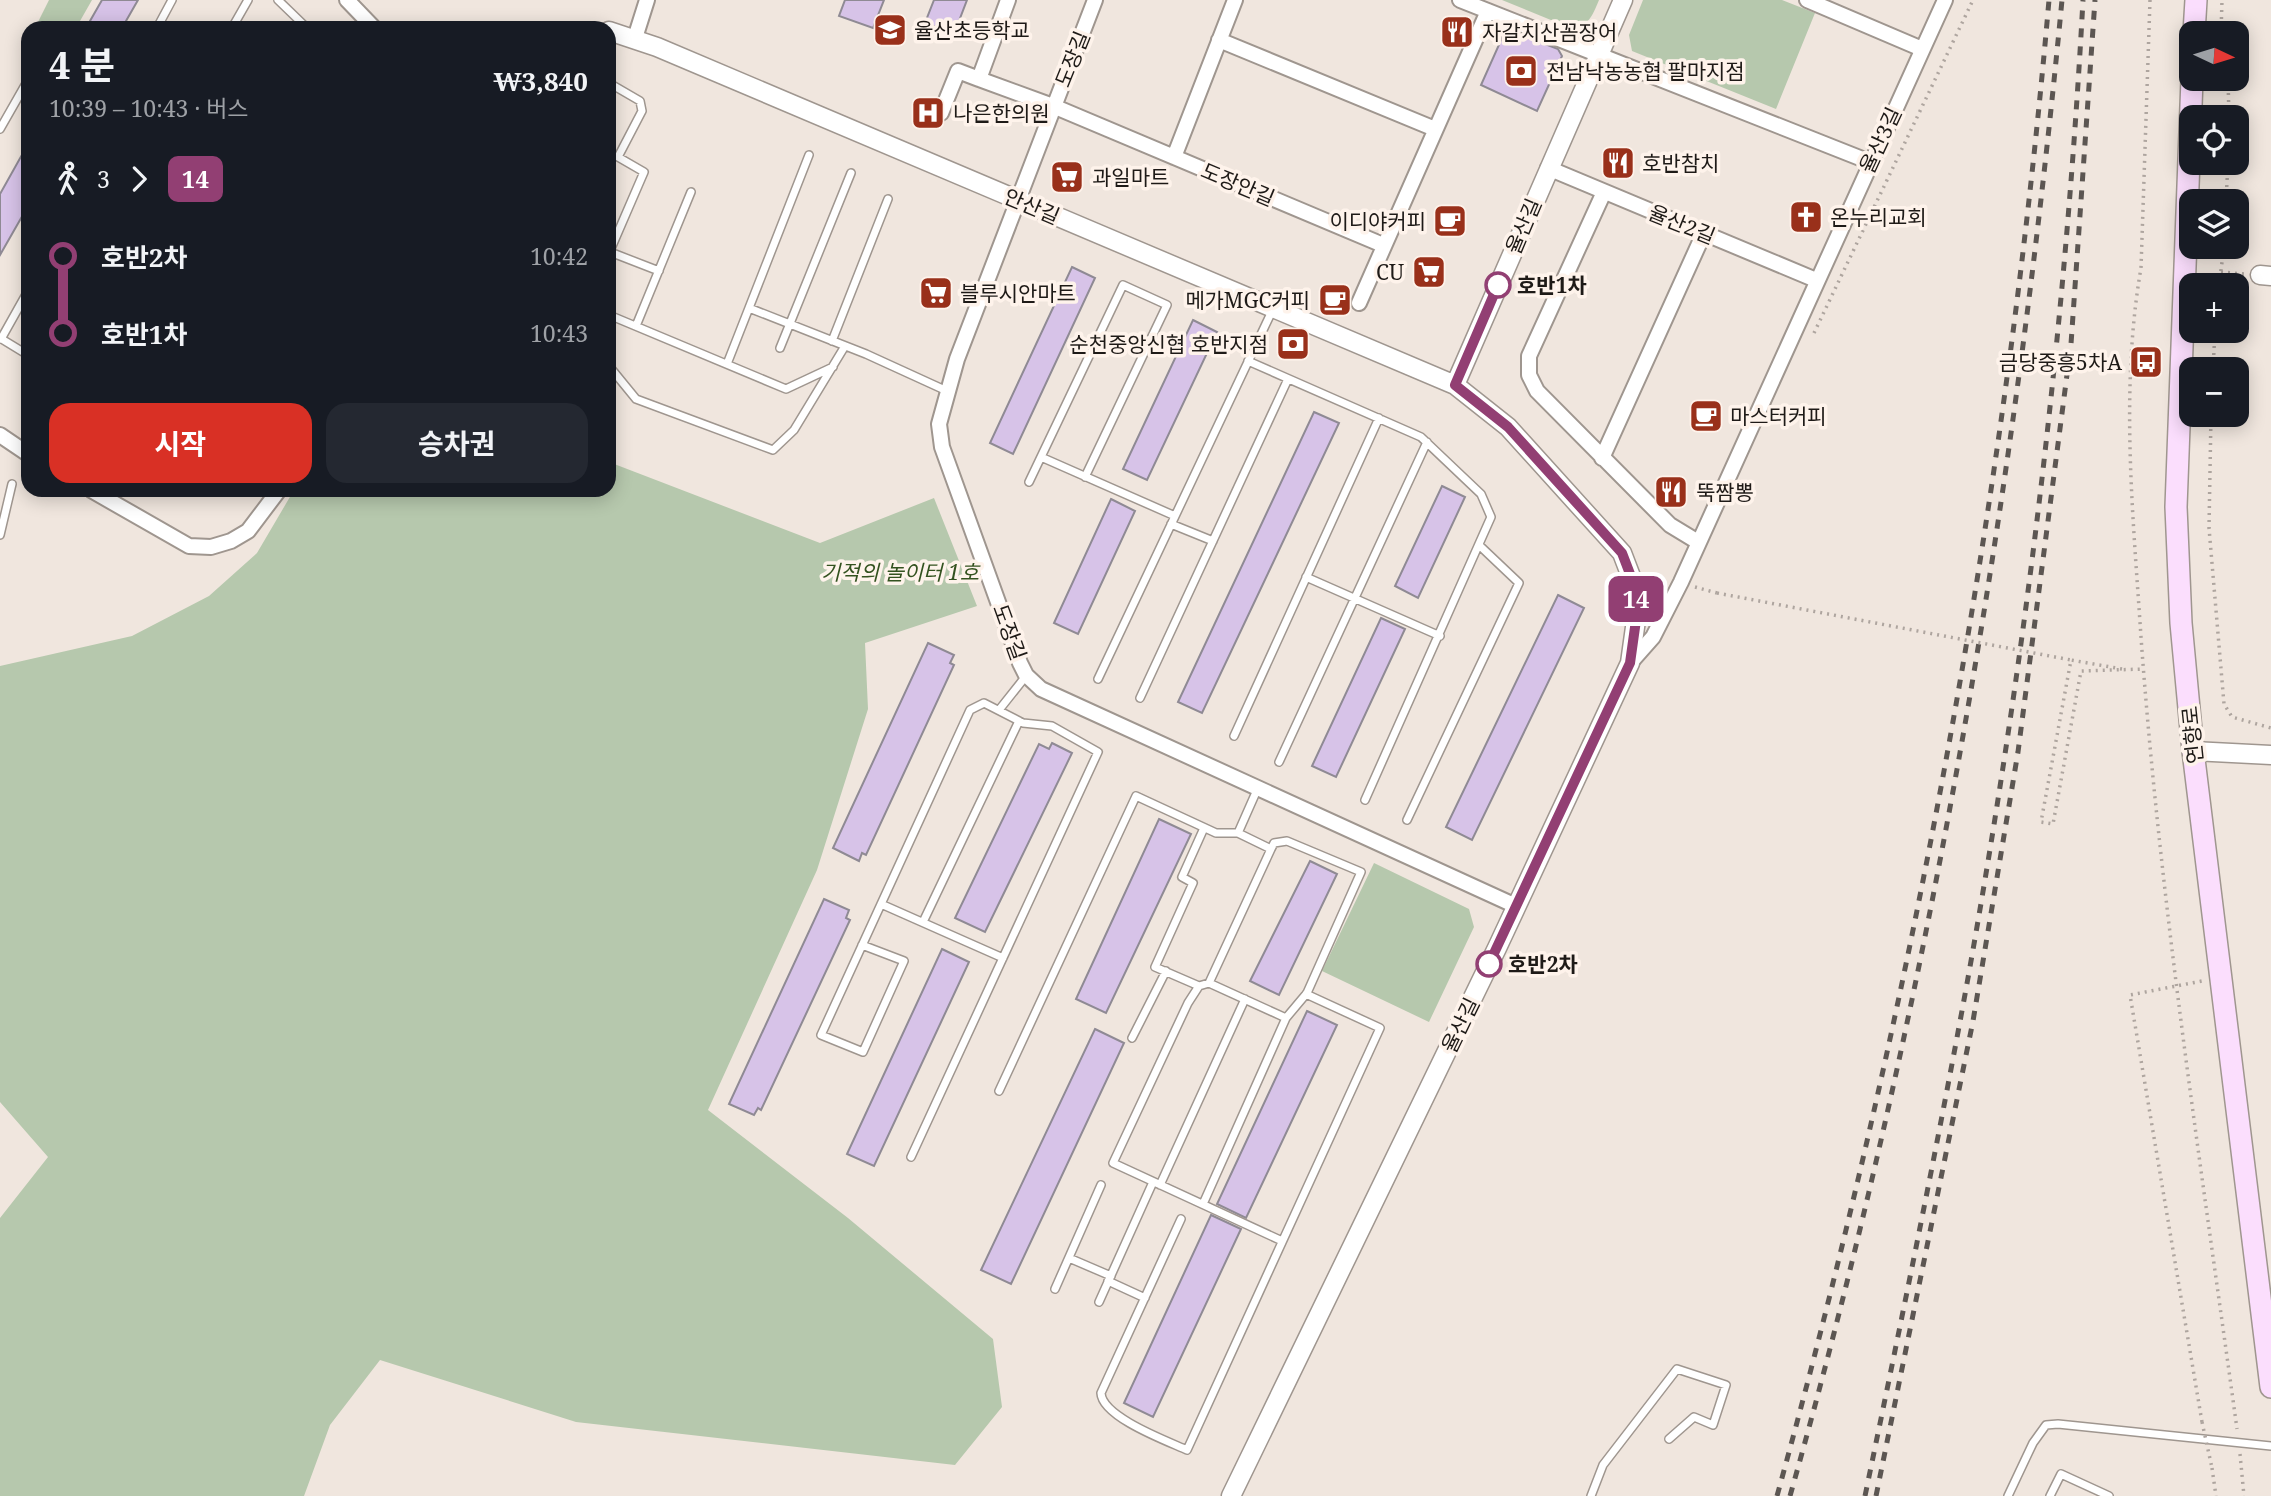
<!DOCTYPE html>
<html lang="ko">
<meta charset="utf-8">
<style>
body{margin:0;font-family:"Noto Serif","Noto Sans KR",serif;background:#242831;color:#f1f3f6;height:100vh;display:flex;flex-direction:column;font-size:26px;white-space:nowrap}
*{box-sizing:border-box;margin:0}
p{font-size:23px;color:#9ea1a6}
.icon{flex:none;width:38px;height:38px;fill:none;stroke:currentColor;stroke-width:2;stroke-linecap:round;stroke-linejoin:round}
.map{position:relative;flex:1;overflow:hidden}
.drawer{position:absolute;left:21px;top:21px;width:595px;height:476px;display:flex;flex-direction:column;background:#171b24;border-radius:21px;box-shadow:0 4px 18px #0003}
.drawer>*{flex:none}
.badge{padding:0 14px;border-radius:10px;font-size:24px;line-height:46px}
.needle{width:46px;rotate:94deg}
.controls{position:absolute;left:2179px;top:21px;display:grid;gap:14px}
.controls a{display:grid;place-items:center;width:70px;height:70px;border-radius:14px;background:#171b24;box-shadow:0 4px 18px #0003;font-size:35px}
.map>.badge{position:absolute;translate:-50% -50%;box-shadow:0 0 0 4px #fff}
.legs{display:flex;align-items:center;gap:10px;height:77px;padding:0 28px;font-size:23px}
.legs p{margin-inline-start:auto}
.overview{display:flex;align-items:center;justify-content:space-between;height:119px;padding:0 28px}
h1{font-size:38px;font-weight:700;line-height:52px}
.button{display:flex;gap:14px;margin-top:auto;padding:14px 28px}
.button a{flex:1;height:80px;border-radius:21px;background:#d93025;color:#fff;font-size:28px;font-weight:700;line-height:80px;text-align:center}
.button a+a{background:#242831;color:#f1f3f6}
ul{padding:0 28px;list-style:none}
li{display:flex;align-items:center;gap:24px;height:77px;font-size:26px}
li i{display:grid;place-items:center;width:10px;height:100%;margin:0 9px;background:currentColor}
li i::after{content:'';width:18px;height:18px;margin:-9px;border:5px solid;border-radius:50%;background:#171b24}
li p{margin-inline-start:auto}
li:first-child i{background:linear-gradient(#0000 50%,currentColor 0)}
li:last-child i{background:linear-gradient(currentColor 50%,#0000 0)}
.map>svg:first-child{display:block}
.green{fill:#b6c8ad}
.building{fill:#d7c3e8;stroke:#8f8a94;stroke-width:2}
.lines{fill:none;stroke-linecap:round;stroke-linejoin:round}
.service-casing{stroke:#9f968f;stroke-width:10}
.minor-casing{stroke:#9f968f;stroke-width:18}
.tertiary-casing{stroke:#9f968f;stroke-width:21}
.secondary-casing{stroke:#9f968f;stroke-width:24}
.path{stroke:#aea59f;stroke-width:3.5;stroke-dasharray:2 5;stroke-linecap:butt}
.service{stroke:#fff;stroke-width:7}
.minor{stroke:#fff;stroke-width:14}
.tertiary{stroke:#fff;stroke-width:18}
.secondary{stroke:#fbdefd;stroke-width:21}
.rail{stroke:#5c5652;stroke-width:5;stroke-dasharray:9 9;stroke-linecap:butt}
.path-bridge{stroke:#aea59f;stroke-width:3.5;stroke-dasharray:2 5;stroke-linecap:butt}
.line-1-casing{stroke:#fff;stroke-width:16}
.line-1{stroke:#923f73;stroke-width:10}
.stop-1-dot{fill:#fff;stroke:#923f73;stroke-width:3.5}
.labels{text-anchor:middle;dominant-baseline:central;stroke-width:7;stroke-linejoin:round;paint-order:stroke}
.poi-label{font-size:21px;fill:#1e1a17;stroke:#fef3eb;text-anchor:start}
.street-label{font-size:21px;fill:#1e1a17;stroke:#fef3eb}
.stop-label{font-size:21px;font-weight:bold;fill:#1e1a17;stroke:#fef3eb;text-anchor:start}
.park-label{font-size:21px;font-style:italic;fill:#33521f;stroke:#fef3eb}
</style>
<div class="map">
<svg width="2271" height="1496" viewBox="0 0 2271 1496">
<rect width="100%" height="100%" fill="#f0e6de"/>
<path class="green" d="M49 0H92L76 28H35Z
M1502 0H1599C1592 17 1588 28 1568 27Z
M1643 0H1782L1815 13 1776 109 1632 51 1629 35Z
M609 462 820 543 934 498 977 606 865 643 868 709 817 870 708 1110 848 1218 993 1339 1002 1407 955 1465 576 1422 380 1360 330 1425 304 1496H0V1218L48 1157 0 1102V666L132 636 209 596 257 553 294 490H609Z
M1374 863 1469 909 1474 927 1429 1022 1322 971Z"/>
<path class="building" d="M102 0H138L122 28H86Z
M845 0H884L873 28 839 16Z
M934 0H967L954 34 925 23Z
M1506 29 1558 49 1562 56 1537 111 1481 85Z
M28 144V206L0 255V194Z
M1072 267 1095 278 1013 454 990 443Z
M1193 320 1217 332 1147 480 1123 469Z
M1314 412 1339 423 1202 713 1178 702Z
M1442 486 1465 497 1418 598 1395 586Z
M1111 499 1135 511 1078 634 1054 623Z
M1558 595 1584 608 1472 840 1446 827Z
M1381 618 1405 629 1336 777 1312 766Z
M928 643 954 655 950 663 954 665 866 855 862 853 859 861 833 848Z
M1052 743 1072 753 985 932 955 918 1039 744 1049 749Z
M1159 819 1191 834 1106 1013 1076 999Z
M1310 861 1337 874 1279 995 1250 981Z
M824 899 849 910 846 918 850 920 761 1110 758 1108 754 1115 729 1104Z
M942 949 969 962 874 1166 847 1154Z
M1307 1011 1337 1025 1246 1218 1217 1204Z
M1095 1029 1124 1043 1011 1284 981 1270Z
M1211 1215 1241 1229 1153 1417 1124 1403Z"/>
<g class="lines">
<defs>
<path id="service" d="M278 0 307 28
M157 28 172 0
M232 28 248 0
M609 83 640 101 642 111 618 157 644 172 609 253
M0 129 28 80
M610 252 659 271
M749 308 866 354 947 391
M609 315 786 389 833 367
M636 326 691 192
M0 338 28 355
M1 339 28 291
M832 341 888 199
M780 348 851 173
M1248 361 1421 437 1481 494 1491 517 1365 800
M727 364 809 155
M609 366 636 399 773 450 794 430 845 346
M1041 457 1175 516
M1029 482 1123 285 1167 305 1085 477
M1171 524 1213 541
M0 535 12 484
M1306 577 1440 636
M1098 679 1273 309
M1140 698 1288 379
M999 710 1026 676
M1234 736 1379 418
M1279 762 1427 442
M1407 820 1519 583 1480 546
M1238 833 1257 790
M881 904 1003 958
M923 922 1019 721
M862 945 904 961 863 1052 821 1035 970 710 984 703 1023 723 1052 726 1098 752 911 1157
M1209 983 1286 1018
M1199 986 1155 967 1193 883 1182 877 1204 828
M1132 1038 1166 971
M999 1091 1136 796 1216 833H1238L1271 849 1209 983 1199 986 1188 1003 1113 1163 1280 1240
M1160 1185 1245 999
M1203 1204 1286 1018 1307 993 1361 872 1287 841 1274 843 1271 849
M1181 1219 1101 1393C1102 1417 1167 1441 1187 1450L1380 1028 1306 994
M1069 1258 1111 1276
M1108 1281 1145 1298
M1055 1289 1101 1185
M1099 1302 1153 1182
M1591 1496 1603 1465 1677 1369 1726 1385 1713 1425 1694 1417 1669 1439
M2008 1496 2033 1443 2046 1425 2058 1424 2271 1446
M2050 1496 2061 1474 2109 1496"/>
<path id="minor" d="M347 0 374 28
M1008 0 979 79 1053 106 1383 245
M1095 0 957 359 939 424 942 447 1020 663 1026 675 1041 689 1516 906
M1460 0 1870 162
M1807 0 1922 49
M635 38 647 0
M1219 40 1435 129
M941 113 958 71 979 79
M1174 157 1235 0
M1548 168 1816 280
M1604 192 1529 356V375L1537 391 1670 525 1698 542
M1359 303 1488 11
M0 435 28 454
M1602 458 1704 233
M91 490 189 546 211 547 231 541 248 531 279 490
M1630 663 1653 637 1681 582 1945 0"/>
<path id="tertiary" d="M609 31 657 47 1455 385
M2260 275 2271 276
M2193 751 2271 755
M1231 1496 1497 948 1630 663 1637 613 1635 587 1622 553 1508 427 1455 385 1623 0"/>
<path id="secondary" d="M2194 33 2196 0
M2192 79 2176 507 2181 623 2193 751 2271 1387"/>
</defs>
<use href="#service" class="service-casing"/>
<use href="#minor" class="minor-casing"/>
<use href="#tertiary" class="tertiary-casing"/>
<use href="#secondary" class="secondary-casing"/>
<path class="path" d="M2150 0 2141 268C2120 389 2133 515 2141 637 2160 902 2201 1166 2237 1429
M2221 33 2222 0
M2228 79 2229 117
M2226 201 2228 163
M2221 272 2244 274
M2219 285 2224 247
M1814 333 1973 0
M2213 369 2215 331
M2211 415 2209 528 2224 704 2232 717 2271 728
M1695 587 1717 593
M2122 669 2071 660 2041 822 2053 824 2081 671 2144 669
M2202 1422 2130 995 2202 981
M2240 1454 2244 1496
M2212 1468 2216 1496"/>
<use href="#service" class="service"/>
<use href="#minor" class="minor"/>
<use href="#tertiary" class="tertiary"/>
<use href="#secondary" class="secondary"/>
<path class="rail" d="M1777 1496C1912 1007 2005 505 2049 0
M1790 1496C1928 1008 2014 504 2062 0
M1865 1496C1900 1327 1935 1158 1966 989 2025 662 2065 332 2083 0
M1876 1496 1973 1021 2018 752 2071 344 2095 0"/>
<path class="path-bridge" d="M1717 593 2071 660
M2202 1422 2212 1468"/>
</g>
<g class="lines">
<defs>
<path id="line-1" d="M1489 964 1630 663 1637 613 1635 587 1622 553 1508 427 1455 385 1498 285"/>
</defs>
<use href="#line-1" class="line-1-casing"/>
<use href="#line-1" class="line-1"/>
</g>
<defs>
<symbol id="school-square" viewBox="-11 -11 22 22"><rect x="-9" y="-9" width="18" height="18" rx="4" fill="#99301a" stroke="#fef3eb"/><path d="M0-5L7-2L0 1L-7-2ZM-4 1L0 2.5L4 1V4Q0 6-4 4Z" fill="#fff"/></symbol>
<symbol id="restaurant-square" viewBox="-11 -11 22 22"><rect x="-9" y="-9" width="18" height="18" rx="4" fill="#99301a" stroke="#fef3eb"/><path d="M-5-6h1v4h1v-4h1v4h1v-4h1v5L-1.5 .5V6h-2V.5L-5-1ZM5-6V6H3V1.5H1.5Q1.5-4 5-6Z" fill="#fff"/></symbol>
<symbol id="bank-square" viewBox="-11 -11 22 22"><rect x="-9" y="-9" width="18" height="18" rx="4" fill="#99301a" stroke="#fef3eb"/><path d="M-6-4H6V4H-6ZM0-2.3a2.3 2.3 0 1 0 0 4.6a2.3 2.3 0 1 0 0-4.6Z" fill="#fff"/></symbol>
<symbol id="hospital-square" viewBox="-11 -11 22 22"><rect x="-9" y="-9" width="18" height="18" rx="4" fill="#99301a" stroke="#fef3eb"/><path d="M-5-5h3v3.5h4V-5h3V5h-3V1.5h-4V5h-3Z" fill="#fff"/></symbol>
<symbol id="supermarket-square" viewBox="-11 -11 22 22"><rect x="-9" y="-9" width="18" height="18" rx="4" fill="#99301a" stroke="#fef3eb"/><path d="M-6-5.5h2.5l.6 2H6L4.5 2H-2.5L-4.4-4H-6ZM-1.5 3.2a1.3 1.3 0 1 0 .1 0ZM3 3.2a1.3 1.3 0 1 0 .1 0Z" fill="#fff"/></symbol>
<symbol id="church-square" viewBox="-11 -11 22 22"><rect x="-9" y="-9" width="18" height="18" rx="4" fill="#99301a" stroke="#fef3eb"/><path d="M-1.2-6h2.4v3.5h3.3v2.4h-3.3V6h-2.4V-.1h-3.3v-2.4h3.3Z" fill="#fff"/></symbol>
<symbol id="cafe-square" viewBox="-11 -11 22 22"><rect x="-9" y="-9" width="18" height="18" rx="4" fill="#99301a" stroke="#fef3eb"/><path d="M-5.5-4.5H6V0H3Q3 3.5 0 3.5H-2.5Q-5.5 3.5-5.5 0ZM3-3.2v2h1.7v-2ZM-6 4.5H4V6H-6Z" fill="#fff"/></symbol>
<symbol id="bus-square" viewBox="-11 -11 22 22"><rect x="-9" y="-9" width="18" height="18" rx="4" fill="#99301a" stroke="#fef3eb"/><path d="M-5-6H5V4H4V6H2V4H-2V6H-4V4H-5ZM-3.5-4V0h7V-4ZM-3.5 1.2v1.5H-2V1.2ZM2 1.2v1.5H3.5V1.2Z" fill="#fff"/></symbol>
</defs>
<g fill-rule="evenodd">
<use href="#school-square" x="871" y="11" width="38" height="38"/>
<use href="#restaurant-square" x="1438" y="13" width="38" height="38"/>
<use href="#bank-square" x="1502" y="52" width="38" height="38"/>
<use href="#hospital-square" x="909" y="94" width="38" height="38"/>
<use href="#restaurant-square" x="1599" y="144" width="38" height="38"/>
<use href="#supermarket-square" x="1048" y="158" width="38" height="38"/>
<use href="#church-square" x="1787" y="198" width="38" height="38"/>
<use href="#cafe-square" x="1431" y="202" width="38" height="38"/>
<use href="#supermarket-square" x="1410" y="253" width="38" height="38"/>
<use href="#supermarket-square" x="917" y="274" width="38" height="38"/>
<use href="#cafe-square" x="1316" y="281" width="38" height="38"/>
<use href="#bank-square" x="1274" y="325" width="38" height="38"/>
<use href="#bus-square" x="2127" y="343" width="38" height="38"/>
<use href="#cafe-square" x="1687" y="397" width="38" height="38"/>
<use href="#restaurant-square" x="1652" y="473" width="38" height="38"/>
</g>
<g class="stop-1-dot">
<circle cx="1498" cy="285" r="12"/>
<circle cx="1489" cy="964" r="12"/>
</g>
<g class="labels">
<g class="poi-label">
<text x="914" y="30">율산초등학교</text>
<text x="1482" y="32">자갈치산꼼장어</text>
<text x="1546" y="71">전남낙농농협 팔마지점</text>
<text x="953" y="113">나은한의원</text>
<text x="1642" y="163">호반참치</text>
<text x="1092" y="177">과일마트</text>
<text x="1830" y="217">온누리교회</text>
<text x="1426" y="221" text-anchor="end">이디야커피</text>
<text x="1404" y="272" text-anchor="end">CU</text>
<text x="960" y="293">블루시안마트</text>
<text x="1310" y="300" text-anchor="end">메가MGC커피</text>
<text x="1268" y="344" text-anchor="end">순천중앙신협 호반지점</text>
<text x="2122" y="362" text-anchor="end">금당중흥5차A</text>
<text x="1730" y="416">마스터커피</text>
<text x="1696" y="492">뚝짬뽕</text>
</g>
<g class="street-label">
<text transform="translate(1072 59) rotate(-68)">도장길</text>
<text transform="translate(1880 140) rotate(-65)">율산3길</text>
<text transform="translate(1238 184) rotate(23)">도장안길</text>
<text transform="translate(1032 206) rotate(23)">안산길</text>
<text transform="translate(1682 224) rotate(22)">율산2길</text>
<text transform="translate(1523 226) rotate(-67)">율산길</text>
<text transform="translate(1010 632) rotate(70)">도장길</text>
<text transform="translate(2192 735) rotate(-96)">연향로</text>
<text transform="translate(1460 1025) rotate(-64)">율산길</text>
</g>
<g class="stop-label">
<text x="1517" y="285">호반1차</text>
<text x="1508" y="964">호반2차</text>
</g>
<g class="park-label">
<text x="900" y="572">기적의 놀이터 1호</text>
</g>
</g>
</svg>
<div class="controls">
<a><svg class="needle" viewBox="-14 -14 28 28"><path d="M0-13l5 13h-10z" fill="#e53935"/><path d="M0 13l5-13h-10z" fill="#9ea1a6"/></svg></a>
<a><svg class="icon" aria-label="locate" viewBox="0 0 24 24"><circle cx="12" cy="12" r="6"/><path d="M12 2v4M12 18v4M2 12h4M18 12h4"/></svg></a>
<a><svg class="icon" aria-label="layers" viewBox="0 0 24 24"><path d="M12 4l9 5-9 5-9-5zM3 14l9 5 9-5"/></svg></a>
<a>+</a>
<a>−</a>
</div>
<b class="badge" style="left:1636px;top:599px;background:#923f73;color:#fff">14</b>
<section class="drawer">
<div class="overview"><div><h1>4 분</h1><p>10:39 – 10:43 · 버스</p></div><b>₩3,840</b></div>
<div class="legs"><svg class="icon" aria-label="walk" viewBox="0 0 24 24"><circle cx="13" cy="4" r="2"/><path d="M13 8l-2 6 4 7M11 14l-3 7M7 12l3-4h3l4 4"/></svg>3<svg class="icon" aria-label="forward" viewBox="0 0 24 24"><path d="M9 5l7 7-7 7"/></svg><b class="badge" style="background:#923f73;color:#fff">14</b></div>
<ul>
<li><i style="color:#923f73"></i><b>호반2차</b><p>10:42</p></li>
<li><i style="color:#923f73"></i><b>호반1차</b><p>10:43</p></li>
</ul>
<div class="button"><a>시작</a><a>승차권</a></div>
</section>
</div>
